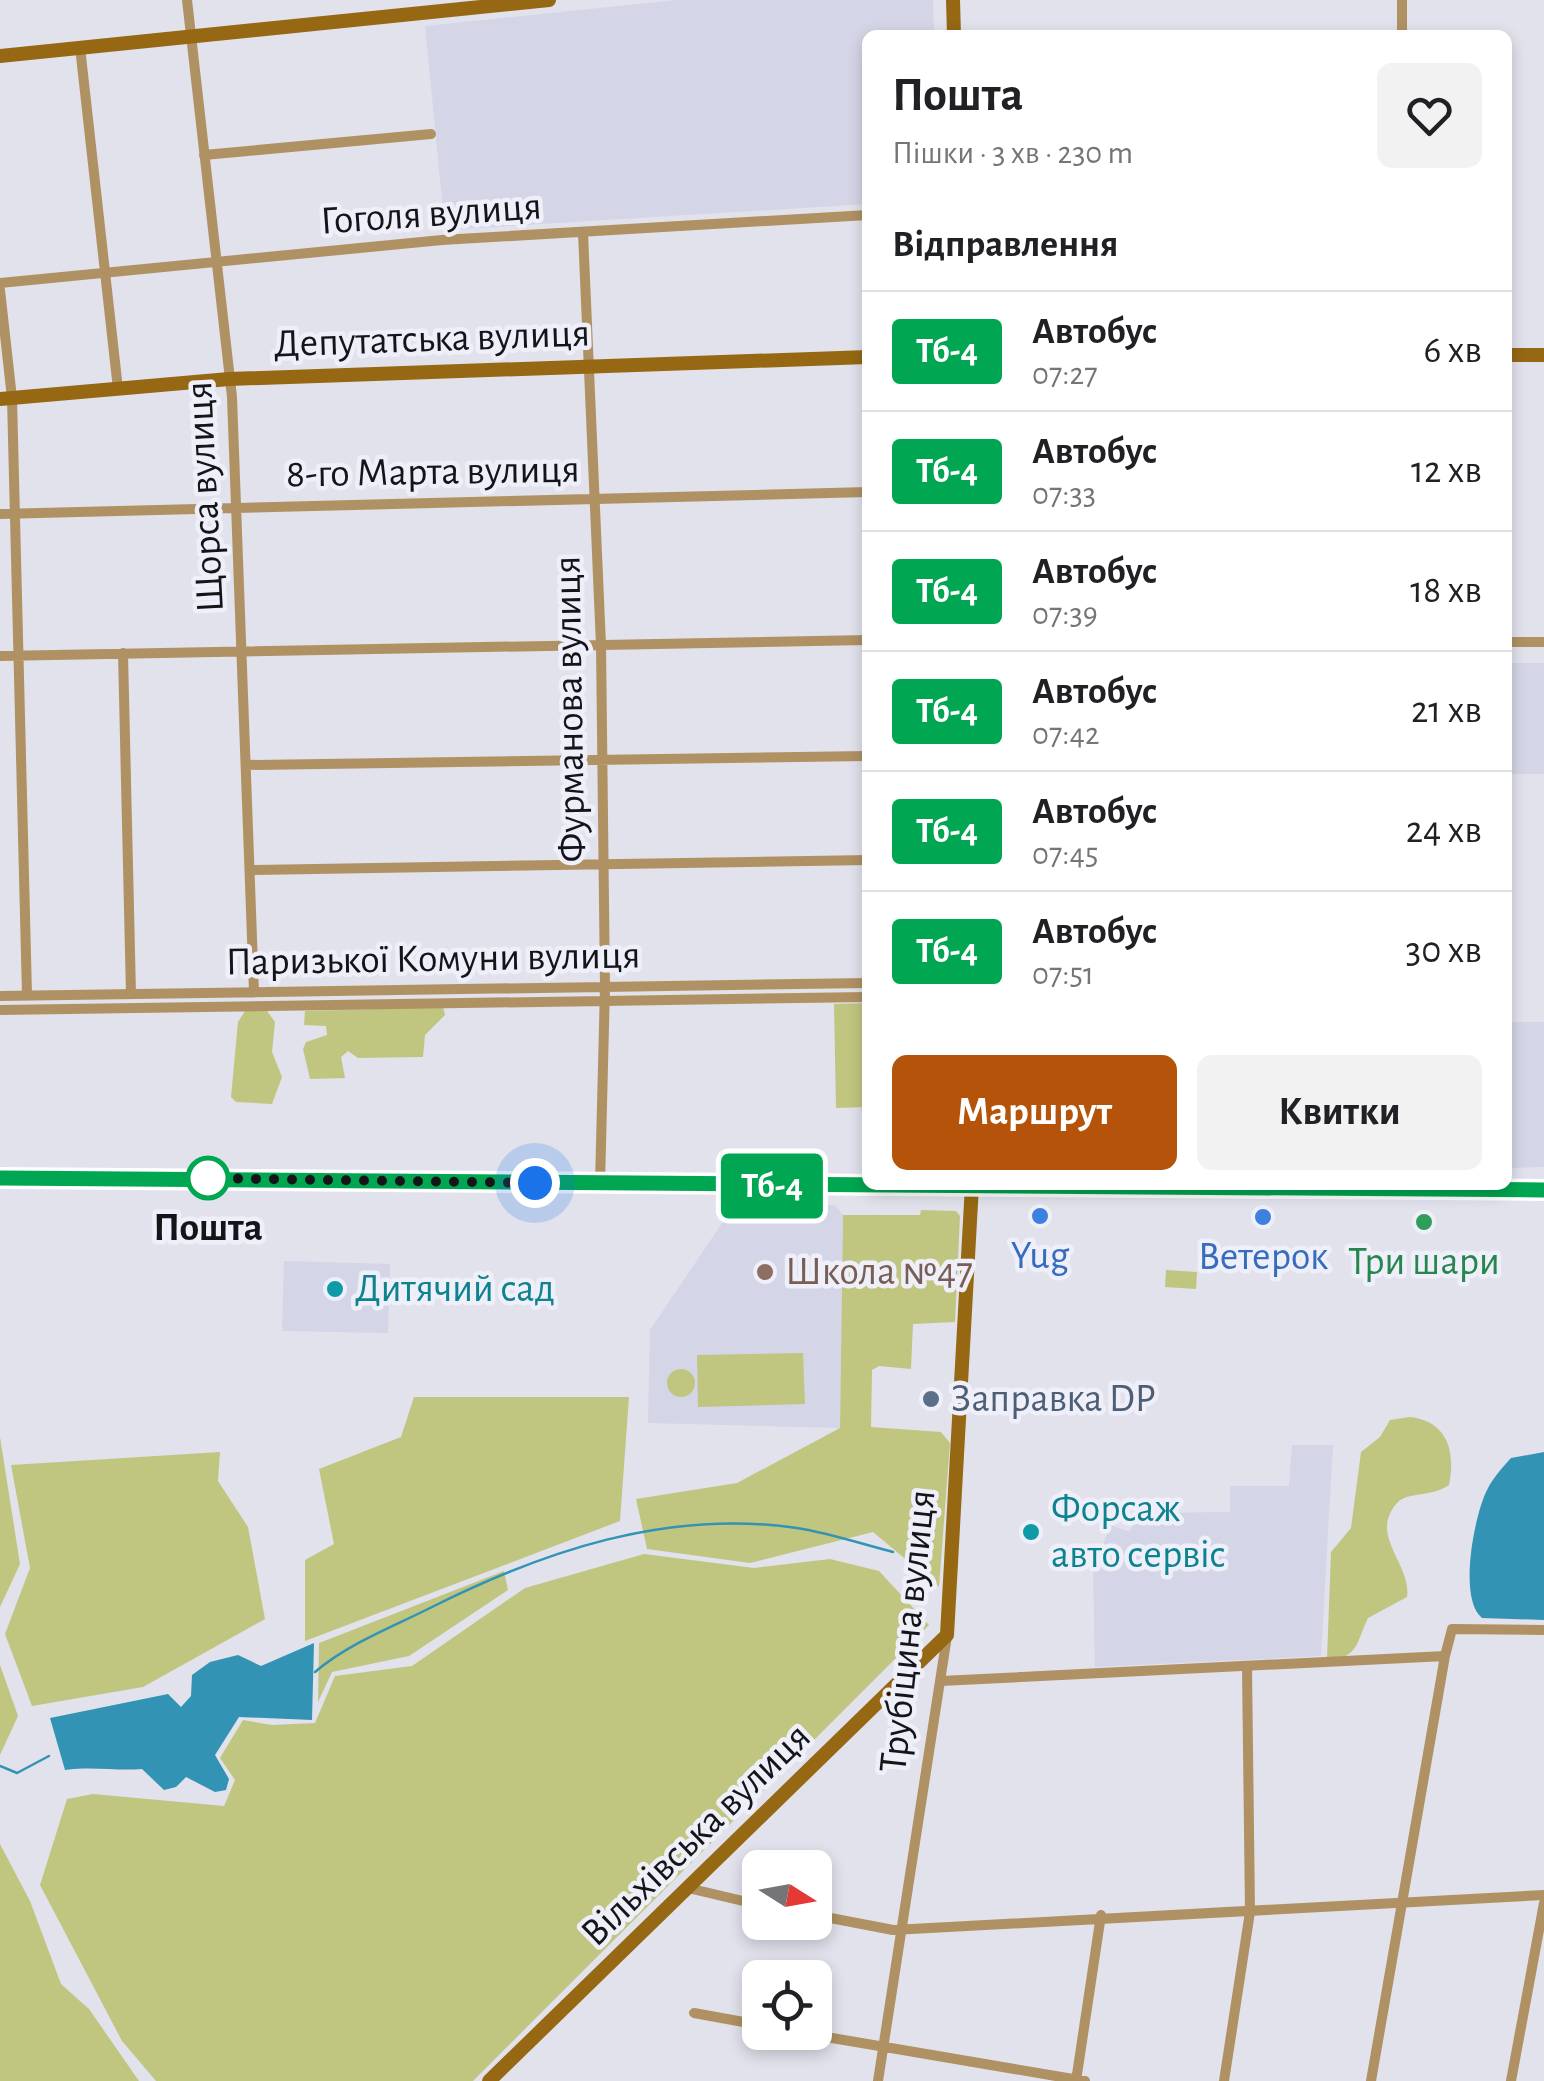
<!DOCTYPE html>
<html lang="uk">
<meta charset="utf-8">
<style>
body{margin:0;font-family:"Alegreya Sans",sans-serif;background:#f2f2f2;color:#202124;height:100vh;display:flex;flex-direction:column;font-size:38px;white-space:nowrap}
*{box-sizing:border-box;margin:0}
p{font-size:32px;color:#757577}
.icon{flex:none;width:55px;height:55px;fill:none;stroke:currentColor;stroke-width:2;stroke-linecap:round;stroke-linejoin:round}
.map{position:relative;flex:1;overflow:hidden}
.panel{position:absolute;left:862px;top:30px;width:650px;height:1160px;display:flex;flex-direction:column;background:#fff;border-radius:15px;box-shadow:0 5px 15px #0003}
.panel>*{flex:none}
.badge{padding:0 20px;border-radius:8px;font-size:35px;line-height:65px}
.needle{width:65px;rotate:101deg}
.controls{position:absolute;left:742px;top:1850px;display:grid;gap:20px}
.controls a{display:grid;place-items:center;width:90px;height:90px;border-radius:15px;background:#fff;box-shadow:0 5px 15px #0003;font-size:50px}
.you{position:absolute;width:50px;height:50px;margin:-25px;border:8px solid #fff;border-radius:50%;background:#1a73e8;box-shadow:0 0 0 15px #1a73e833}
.map>.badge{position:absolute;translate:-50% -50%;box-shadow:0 0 0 5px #fff}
h2{padding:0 30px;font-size:38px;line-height:90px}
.round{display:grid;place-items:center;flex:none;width:105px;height:105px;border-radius:15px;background:#f2f2f2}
.headline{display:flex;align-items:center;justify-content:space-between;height:170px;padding:0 30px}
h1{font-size:48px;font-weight:700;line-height:75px}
.cta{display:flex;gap:20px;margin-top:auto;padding:20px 30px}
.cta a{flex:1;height:115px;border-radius:15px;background:#b45309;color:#fff;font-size:40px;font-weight:700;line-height:115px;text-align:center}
.cta a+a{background:#f2f2f2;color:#202124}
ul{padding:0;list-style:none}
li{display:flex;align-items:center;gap:30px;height:120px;padding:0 30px;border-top:2px solid #e0e0e0}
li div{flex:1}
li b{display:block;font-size:38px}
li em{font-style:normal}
li .badge{min-width:110px;font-weight:700;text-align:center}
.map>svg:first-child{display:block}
.built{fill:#d4d5e6}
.green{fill:#c0c680}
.water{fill:#3293b4}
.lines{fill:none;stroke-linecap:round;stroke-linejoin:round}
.stream{stroke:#3293b4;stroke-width:2.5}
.street{stroke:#b09163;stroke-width:10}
.secondary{stroke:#966813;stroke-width:14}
.line-casing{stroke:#fff;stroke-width:22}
.line{stroke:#00a651;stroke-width:15}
.walk{stroke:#141518;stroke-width:10;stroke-dasharray:0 18}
.stop-dot{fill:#fff;stroke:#00a651;stroke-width:5}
.shop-dot{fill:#3f7fe0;stroke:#eeeff9;stroke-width:4}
.leisure-dot{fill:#2e9e5b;stroke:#eeeff9;stroke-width:4}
.education-dot{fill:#8d6e63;stroke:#eeeff9;stroke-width:4}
.culture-dot{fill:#0f9aa8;stroke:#eeeff9;stroke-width:4}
.service-dot{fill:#5c6f8a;stroke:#eeeff9;stroke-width:4}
.labels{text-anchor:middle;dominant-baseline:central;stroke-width:9;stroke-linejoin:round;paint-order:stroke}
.street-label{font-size:40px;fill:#141518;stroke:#eeeff9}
.stop-label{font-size:40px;font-weight:bold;fill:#141518;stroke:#eeeff9}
.shop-label{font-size:40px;fill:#366cbe;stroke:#eeeff9}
.leisure-label{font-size:40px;fill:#27864d;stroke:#eeeff9}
.education-label{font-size:40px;fill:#785e54;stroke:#eeeff9;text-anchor:start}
.culture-label{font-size:40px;fill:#0d838f;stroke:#eeeff9;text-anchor:start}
.service-label{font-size:40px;fill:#4e5e75;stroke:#eeeff9;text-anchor:start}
</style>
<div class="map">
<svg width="1544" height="2081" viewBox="0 0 1544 2081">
<rect width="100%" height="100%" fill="#e1e2ec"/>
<path class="built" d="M676 0H933L934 35H868L867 204 445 230 425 26Z
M1508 663H1544V774H1508Z
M1508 1022H1544V1167L1508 1168Z
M735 1204 835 1205 843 1215 840 1428 648 1423 650 1330Z
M284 1261 390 1264 388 1333 282 1331Z
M1292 1445H1333L1321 1656 1095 1667 1093 1569 1111 1525 1130 1532 1138 1513 1230 1512V1486H1289Z"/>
<path class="green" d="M867 1003V1107L836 1108 834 1004Z
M443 1007 445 1015 425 1035 423 1057 358 1058 348 1051 341 1057 345 1078 310 1079 303 1049 306 1042 327 1035 326 1026 304 1025 305 1011Z
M247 1008H265L275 1022 272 1052 282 1077 272 1104 236 1102 231 1097 238 1022Z
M921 1210 956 1211 960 1216 955 1322 913 1324 911 1369 879 1366 872 1370 871 1427 941 1432 950 1443 939 1587 873 1532 750 1563 647 1549 636 1499 737 1483 840 1428 843 1215H920Z
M1166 1270 1197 1272 1196 1289 1165 1287Z
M803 1353 805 1404 698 1407 697 1355Z
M667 1383a14 14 0 1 1 28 0a14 14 0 1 1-28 0Z
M414 1397H629L620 1521 305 1641V1560L334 1544 319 1469 401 1437Z
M1410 1417C1447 1421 1456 1451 1449 1485 1432 1497 1408 1492 1398 1502 1367 1535 1412 1564 1407 1597L1368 1618C1356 1642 1359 1659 1327 1659L1331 1552 1351 1528 1361 1452 1380 1437 1390 1420Z
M0 1437 20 1564 0 1607Z
M220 1452 218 1481 248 1527 265 1619 143 1687 32 1706 5 1634 30 1568 11 1465Z
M644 1554 754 1568 830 1559 879 1571 929 1625 473 2081H156L122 2041 40 1885 67 1799 93 1794 224 1806 235 1780 220 1758 243 1720 272 1725 315 1723 335 1676 412 1666 525 1588Z
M504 1571 508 1590 409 1656 332 1672 318 1702 319 1643Z
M0 1665 18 1716 0 1755Z
M0 1844 30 1901 61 1984 89 2009 139 2081H0Z"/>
<path class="water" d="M1544 1452V1620L1482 1618C1458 1599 1474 1516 1487 1490 1493 1478 1502 1468 1511 1458Z
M314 1643 312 1720 239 1717 215 1755 229 1779 226 1790 215 1792 186 1777 176 1787 164 1790 142 1769C115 1771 93 1766 65 1770L50 1718 168 1694 181 1707 191 1696 192 1675 210 1662 238 1655 261 1666Z"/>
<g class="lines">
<path class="stream" d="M315 1672C348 1644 390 1628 428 1609 543 1551 667 1509 797 1528 829 1533 862 1544 893 1552
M0 1766 17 1773 49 1756"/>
<path class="street" d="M187 0 232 397 254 992
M1402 0V35
M80 47 118 389
M204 155 431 134
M583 233 601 645 605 987 600 1184
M0 283 442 240 868 215
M0 290 12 398 27 995
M0 514 868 492
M1508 642H1544
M123 653 131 994
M0 656 868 640
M247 765 868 756
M250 870 868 860
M0 996 868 983
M0 1010 868 997
M941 1681 1445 1656 1452 1629 1544 1630
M688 1888 760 1905
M815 1915 893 1930 1544 1895
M694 2013 760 2025
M797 2032 1085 2081
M878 2081 947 1636
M1076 2081 1101 1915
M1224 2081 1250 1912 1247 1666
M1371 2081 1445 1656
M1511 2081 1544 1903"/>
<path class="secondary" d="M953 0 954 35
M0 56 549 0
M1508 355H1544
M0 399 229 379 868 357
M0 1178 1544 1191
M489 2081 947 1635 972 1185"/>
</g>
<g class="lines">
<defs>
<path id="line" d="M0 1178 1544 1190"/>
</defs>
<use href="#line" class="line-casing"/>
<use href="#line" class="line"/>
<path class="walk" d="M208 1178H196L535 1183"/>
</g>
<circle class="stop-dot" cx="208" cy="1178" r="20"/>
<g class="shop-dot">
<circle cx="1040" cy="1216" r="10"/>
<circle cx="1263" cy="1217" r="10"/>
</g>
<circle class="leisure-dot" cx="1424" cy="1222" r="10"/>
<circle class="education-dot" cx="765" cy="1272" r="10"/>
<g class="culture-dot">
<circle cx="335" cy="1289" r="10"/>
<circle cx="1031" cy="1532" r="10"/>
</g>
<circle class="service-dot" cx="931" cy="1399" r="10"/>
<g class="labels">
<g class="street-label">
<text transform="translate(431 214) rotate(-4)">Гоголя вулиця</text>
<text transform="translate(432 339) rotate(-2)">Депутатська вулиця</text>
<text transform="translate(433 472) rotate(-1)">8-го Марта вулиця</text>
<text transform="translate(205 497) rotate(-93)">Щорса вулиця</text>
<text transform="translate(570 709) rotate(-91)">Фурманова вулиця</text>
<text transform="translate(433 959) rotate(-1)">Паризької Комуни вулиця</text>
<text transform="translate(908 1631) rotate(-84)">Трубіцина вулиця</text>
<text transform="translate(696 1835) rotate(-44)">Вільхівська вулиця</text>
</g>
<g class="stop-label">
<text x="208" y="1228">Пошта</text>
</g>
<g class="shop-label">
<text x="1040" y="1256">Yug</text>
<text x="1263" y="1257">Ветерок</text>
</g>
<g class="leisure-label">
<text x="1424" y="1262">Три шари</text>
</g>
<g class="education-label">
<text x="785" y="1272">Школа №47</text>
</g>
<g class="culture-label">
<text x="355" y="1289">Дитячий сад</text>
<text x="1051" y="1509">Форсаж<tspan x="1051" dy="46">авто сервіс</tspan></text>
</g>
<g class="service-label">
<text x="951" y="1399">Заправка DP</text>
</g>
</g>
</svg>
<div class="controls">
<a><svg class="needle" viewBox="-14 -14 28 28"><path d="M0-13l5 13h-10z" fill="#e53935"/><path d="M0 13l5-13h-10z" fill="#757577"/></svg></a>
<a><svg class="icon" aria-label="locate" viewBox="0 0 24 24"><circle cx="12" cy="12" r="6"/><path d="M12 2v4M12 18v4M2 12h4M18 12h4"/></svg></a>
</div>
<div class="you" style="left:535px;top:1183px"></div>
<b class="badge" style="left:772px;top:1186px;background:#00a651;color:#fff">Тб-4</b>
<section class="panel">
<div class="headline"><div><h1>Пошта</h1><p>Пішки · 3 хв · 230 m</p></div><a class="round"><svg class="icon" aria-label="heart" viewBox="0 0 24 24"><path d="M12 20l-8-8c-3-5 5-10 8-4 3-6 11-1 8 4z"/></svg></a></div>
<h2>Відправлення</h2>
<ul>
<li><span class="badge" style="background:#00a651;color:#fff">Тб-4</span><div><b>Автобус</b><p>07:27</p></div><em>6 хв</em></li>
<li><span class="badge" style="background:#00a651;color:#fff">Тб-4</span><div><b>Автобус</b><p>07:33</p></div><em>12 хв</em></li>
<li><span class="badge" style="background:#00a651;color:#fff">Тб-4</span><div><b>Автобус</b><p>07:39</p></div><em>18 хв</em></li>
<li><span class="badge" style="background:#00a651;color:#fff">Тб-4</span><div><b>Автобус</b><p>07:42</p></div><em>21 хв</em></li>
<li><span class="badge" style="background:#00a651;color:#fff">Тб-4</span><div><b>Автобус</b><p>07:45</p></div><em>24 хв</em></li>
<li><span class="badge" style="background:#00a651;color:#fff">Тб-4</span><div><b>Автобус</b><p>07:51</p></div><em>30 хв</em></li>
</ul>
<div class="cta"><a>Маршрут</a><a>Квитки</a></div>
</section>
</div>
